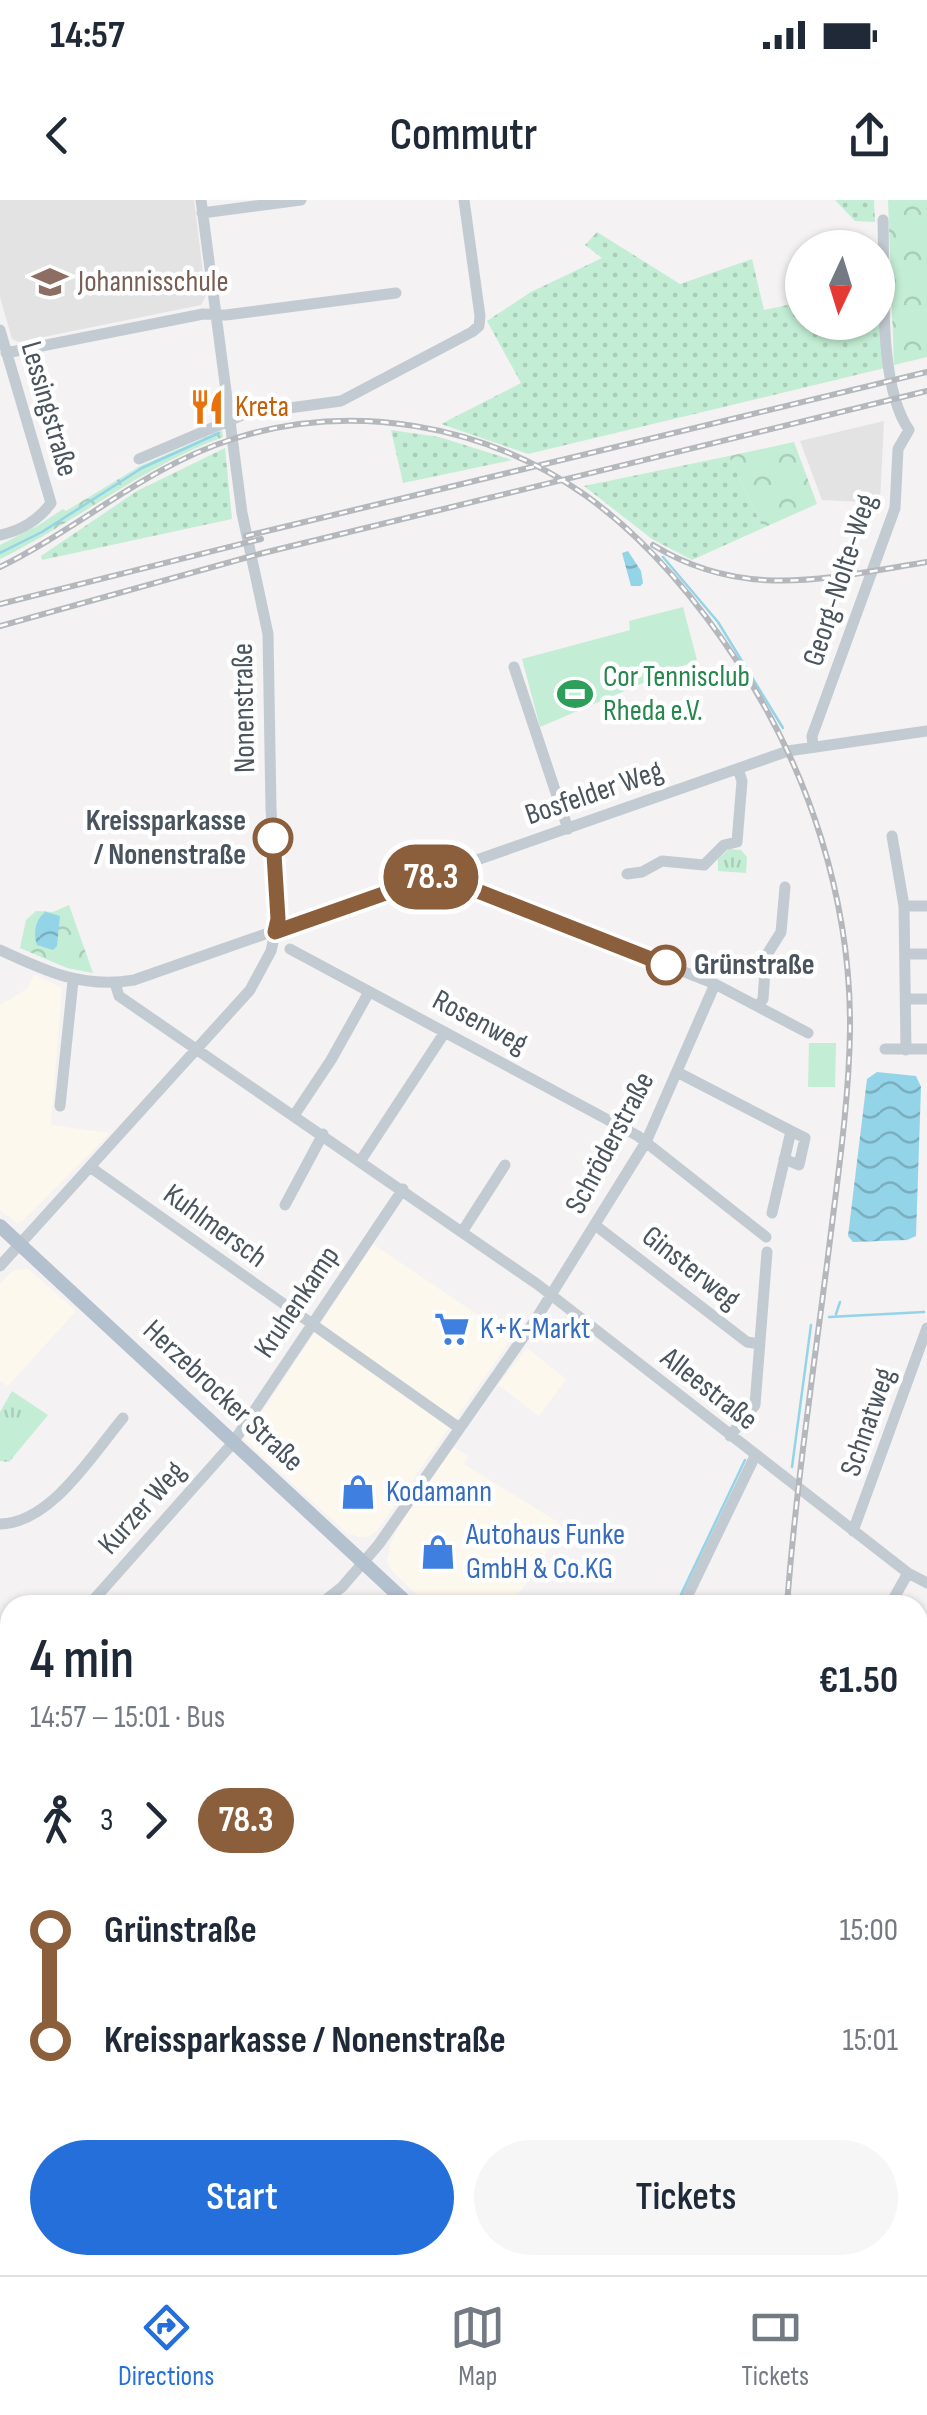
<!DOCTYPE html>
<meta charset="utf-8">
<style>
body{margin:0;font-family:"Sofia Sans Condensed",sans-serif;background:#f6f6f7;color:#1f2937;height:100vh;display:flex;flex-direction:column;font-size:38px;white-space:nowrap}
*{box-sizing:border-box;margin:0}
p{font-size:32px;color:#747a83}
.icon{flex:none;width:55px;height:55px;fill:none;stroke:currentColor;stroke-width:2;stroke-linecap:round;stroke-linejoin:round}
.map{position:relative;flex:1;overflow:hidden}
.drawer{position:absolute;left:0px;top:1395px;width:928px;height:680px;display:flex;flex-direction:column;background:#fff;border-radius:30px 30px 0 0;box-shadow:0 2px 8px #0004}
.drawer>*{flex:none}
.badge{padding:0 20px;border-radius:32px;font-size:35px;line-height:65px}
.needle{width:65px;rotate:184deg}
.controls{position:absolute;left:785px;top:30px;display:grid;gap:20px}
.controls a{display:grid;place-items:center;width:110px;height:110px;border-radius:50%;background:#fff;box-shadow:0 2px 8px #0004;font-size:50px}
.map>.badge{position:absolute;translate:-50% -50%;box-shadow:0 0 0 5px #fff}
.legs{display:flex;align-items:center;gap:15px;height:110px;padding:0 30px;font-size:32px}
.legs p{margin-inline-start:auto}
.head{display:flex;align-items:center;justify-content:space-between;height:170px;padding:0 30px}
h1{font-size:55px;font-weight:600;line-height:75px}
.cta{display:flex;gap:20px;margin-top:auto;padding:20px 30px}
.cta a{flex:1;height:115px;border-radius:60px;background:#256fdb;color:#fff;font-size:40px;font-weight:600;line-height:115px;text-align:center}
.cta a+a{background:#f6f6f7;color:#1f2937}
ul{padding:0 30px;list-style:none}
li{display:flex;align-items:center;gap:35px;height:110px;font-size:38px}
li i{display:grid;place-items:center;width:15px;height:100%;margin:0 12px;background:currentColor}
li i::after{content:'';width:25px;height:25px;margin:-12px;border:8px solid;border-radius:50%;background:#fff}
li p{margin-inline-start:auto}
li:first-child i{background:linear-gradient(#0000 50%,currentColor 0)}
li:last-child i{background:linear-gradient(currentColor 50%,#0000 0)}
.status{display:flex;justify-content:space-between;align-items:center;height:70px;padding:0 50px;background:#fff;direction:ltr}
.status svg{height:28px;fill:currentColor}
header{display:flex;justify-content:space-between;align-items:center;height:130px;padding:0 30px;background:#fff;font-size:45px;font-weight:600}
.tab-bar{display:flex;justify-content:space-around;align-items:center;height:140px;border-top:2px solid #e0e1e3;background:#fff;font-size:28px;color:#747a83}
.tab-bar a{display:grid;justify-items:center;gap:5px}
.tab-bar .on{color:#256fdb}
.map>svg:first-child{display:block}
.commercial{fill:#fcf8ed}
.education{fill:#e4e3e3}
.grass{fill:url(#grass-dots)}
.forest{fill:url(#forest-crowns)}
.park{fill:url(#park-tufts)}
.pitch{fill:#c4edd5}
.water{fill:url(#water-waves)}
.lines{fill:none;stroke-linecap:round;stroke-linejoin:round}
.stream{stroke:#94d4e8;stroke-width:2.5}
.minor{stroke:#c3cbd2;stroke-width:11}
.major{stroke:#b3c0ce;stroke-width:14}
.rail-casing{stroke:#b4b7bb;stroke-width:6}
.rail{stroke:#fff;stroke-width:2.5;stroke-dasharray:8;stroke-linecap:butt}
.line-1-casing{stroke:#fff;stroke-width:22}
.line-1{stroke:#8b5e3c;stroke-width:15}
.stop-1-dot{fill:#fff;stroke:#8b5e3c;stroke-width:5}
.labels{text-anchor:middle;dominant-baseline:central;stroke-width:9;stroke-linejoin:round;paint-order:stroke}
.education-label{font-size:30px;fill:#785e54;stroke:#fff;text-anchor:start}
.food-label{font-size:30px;fill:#c56008;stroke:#fff;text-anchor:start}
.street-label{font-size:30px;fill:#4a545e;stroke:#fff}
.leisure-label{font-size:30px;fill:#27864d;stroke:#fff;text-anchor:start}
.stop-label{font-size:30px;font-weight:bold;fill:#4a545e;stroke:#fff;text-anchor:end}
.shop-label{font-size:30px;fill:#366cbe;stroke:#fff;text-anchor:start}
</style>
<div class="status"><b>14:57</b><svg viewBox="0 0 49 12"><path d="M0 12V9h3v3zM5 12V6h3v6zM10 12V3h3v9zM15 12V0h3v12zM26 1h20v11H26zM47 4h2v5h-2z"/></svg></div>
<header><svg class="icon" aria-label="back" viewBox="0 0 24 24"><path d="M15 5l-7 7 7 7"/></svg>Commutr<svg class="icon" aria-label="share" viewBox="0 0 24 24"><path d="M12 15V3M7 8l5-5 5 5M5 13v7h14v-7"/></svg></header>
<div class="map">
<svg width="927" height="2075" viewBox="0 0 927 2075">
<defs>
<pattern id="grass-dots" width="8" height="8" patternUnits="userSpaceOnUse" patternTransform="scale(2.5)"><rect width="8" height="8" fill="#c4edd5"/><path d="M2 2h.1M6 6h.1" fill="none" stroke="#aacdb9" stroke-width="1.8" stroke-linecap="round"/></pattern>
<pattern id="forest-crowns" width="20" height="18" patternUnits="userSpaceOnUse" patternTransform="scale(2.5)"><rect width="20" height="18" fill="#c4edd5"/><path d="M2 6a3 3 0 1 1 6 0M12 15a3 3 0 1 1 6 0" fill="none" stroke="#aacdb9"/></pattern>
<pattern id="park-tufts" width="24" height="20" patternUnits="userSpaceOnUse" patternTransform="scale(2.5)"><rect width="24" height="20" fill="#c4edd5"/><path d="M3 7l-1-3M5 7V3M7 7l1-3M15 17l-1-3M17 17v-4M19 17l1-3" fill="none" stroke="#aacdb9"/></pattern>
<pattern id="water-waves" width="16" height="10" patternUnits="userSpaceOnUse" patternTransform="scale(2.5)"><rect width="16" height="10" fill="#94d4e8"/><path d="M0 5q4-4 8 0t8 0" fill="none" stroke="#7bafbf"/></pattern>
</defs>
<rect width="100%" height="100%" fill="#f4f2f2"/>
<path class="commercial" d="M34 774 62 788 51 925 110 933 23 1021 17 1023 0 1010V805L27 789Z
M373 1044 512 1138 377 1331 367 1337H359L347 1333 244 1239Z
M28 1069 76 1111 8 1186 0 1181V1084L13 1070Z
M527 1148 566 1179 539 1216 498 1185Z
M453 1247 468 1256 464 1264 561 1324 541 1363 511 1405H428L393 1372 387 1362 390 1345 398 1327Z"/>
<path class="education" d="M0 0H194L206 96 201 105 19 142 12 139 0 97Z
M884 221 880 303 822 300 800 241Z"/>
<path class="grass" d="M835 0H874L875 22 855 21Z
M597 32 680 84 752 59 764 110 802 102V122L820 123 823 134 882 122 885 168 528 254 441 224 521 183 487 121 531 92 602 58 585 45Z
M391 230 439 237 512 260 403 283Z
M225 248 232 319 42 360 41 356 137 291Z
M729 256 763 328 692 360 652 339 584 286Z
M927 1575V1855L918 1842V1584Z
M8 1971 10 1974V2028L0 2017V1976Z
M746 2065H808L804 2075H743Z"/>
<path class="forest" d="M888 0H927V157L894 165Z
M222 230 223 237C140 268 78 321 0 359V345L39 325 63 309 66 311 140 266Z
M794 242 817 304 763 328 729 256Z
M69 705 93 773 67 768 20 748 26 720 36 711 53 712Z"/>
<path class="park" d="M729 649 741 650 747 657 746 673 718 671V659Z
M12 1191 48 1215 9 1262 0 1261V1212Z"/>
<path class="pitch" d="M683 407 697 460 540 527 522 459 630 430 629 421Z
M809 843H836L835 887H808Z"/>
<path class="water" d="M628 351 641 371 643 383 640 386H631L622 353Z
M46 712 60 716 57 746 53 750 37 745C33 734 35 718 46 712Z
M877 872 916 876 921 887 916 1036 907 1040 853 1042 848 1036 867 879Z"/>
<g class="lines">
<path class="stream" d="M0 353 42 332 142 268 219 233
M663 357 718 422 783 528
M836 1114 840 1102
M829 1117 924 1112
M792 1267 811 1125
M676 1405 745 1260
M918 1844 927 1857
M590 2070 609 2075
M358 2075 374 2065"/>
<path class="minor" d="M202 13 301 0
M0 130 51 303C39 320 20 331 0 335
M6 153 203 114 226 115 396 93
M139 259 245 214 341 201 472 132 479 126 480 116 464 0
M514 467 568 629
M813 546 812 536 895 308 898 249 909 230C877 184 885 76 883 20
M892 636 904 706 906 850
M454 669 470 688 715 784 808 833
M627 674 642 672 662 661 704 665 724 645 737 642 742 581 738 569
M904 706H927
M290 749 638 936 766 1037
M0 750C45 771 83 789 134 780L788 551 927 531
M906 754H927
M115 783 119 796 537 1084 908 1373 927 1383
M906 799H927
M759 805 763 799 766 756 781 732 785 687
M885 849H927
M677 872 791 931 772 1013
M60 906 73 781
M295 914 331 860 369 792
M784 959 799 965 805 938 791 931
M361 960 445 832
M90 967 458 1227
M285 1005 323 934
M595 1025 747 1142 760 1144
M462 1032 505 965
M0 1066 250 790 271 751 278 719 271 609 268 434 242 313 201 0
M730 1236 755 1205 767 1052
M0 1324C51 1323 92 1255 123 1218
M853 1331 927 1128
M89 1405 232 1244 403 989
M319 1405 342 1387 379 1344 536 1119 646 942 715 784
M683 1405 755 1256
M890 1405 908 1373
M0 1436 10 1437
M918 1520 927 1527
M0 1561 10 1574
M918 1575 927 1566
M0 1786 10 1813
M0 1903 10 1896
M918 2064 927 2049
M99 2065 102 2075
M335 2065 341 2075
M598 2065 632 2075
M347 2075 363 2065"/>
<path class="major" d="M0 1026 409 1405
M918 1886 927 1896"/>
<defs>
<path id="rail" d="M246 336 927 172
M653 345C744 401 828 378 927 362
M0 367C80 328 147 266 233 239 351 201 484 224 585 295 647 339 697 400 739 464 809 571 851 700 850 829 849 902 838 975 829 1048 814 1167 796 1286 787 1405
M0 404 261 339
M0 426 263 353 927 191
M918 1855 927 1868"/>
</defs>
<use href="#rail" class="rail-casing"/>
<use href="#rail" class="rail"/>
</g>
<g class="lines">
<defs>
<path id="line-1" d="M273 638 278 719 275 732 454 669 470 688 666 765"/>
</defs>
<use href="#line-1" class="line-1-casing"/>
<use href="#line-1" class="line-1"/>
</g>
<defs>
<symbol id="school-bare" viewBox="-9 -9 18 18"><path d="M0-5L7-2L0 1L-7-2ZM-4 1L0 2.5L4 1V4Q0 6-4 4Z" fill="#8d6e63" stroke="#fff" stroke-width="2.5" paint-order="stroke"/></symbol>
<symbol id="restaurant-bare" viewBox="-9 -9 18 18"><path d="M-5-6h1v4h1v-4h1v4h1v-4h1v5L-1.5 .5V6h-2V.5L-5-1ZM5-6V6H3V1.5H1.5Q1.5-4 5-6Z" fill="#e8710a" stroke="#fff" stroke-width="2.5" paint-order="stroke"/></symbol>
<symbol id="stadium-bare" viewBox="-9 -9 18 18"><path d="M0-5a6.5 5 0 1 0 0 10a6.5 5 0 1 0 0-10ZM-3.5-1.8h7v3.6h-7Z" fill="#2e9e5b" stroke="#fff" stroke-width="2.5" paint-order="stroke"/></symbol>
<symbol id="supermarket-bare" viewBox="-9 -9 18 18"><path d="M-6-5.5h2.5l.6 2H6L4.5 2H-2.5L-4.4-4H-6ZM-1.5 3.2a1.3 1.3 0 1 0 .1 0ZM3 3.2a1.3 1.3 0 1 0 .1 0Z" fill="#3f7fe0" stroke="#fff" stroke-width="2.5" paint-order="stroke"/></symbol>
<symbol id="shop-bare" viewBox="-9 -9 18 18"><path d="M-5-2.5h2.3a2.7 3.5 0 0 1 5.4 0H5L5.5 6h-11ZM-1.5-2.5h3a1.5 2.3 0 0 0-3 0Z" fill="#3f7fe0" stroke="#fff" stroke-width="2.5" paint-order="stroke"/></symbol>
</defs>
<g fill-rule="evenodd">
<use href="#school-bare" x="25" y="57" width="50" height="50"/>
<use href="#restaurant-bare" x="182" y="182" width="50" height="50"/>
<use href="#stadium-bare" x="550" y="469" width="50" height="50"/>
<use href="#supermarket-bare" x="427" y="1104" width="50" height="50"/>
<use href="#shop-bare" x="333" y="1267" width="50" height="50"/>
<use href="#shop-bare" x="413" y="1327" width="50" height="50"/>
</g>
<g class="stop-1-dot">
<circle cx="273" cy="638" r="18"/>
<circle cx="666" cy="765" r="18"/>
</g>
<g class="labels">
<g class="education-label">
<text x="78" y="82">Johannisschule</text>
</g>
<g class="food-label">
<text x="235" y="207">Kreta</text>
</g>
<g class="street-label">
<text transform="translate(49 209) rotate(74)">Lessingstraße</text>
<text transform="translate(840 380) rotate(-72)">Georg-Nolte-Weg</text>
<text transform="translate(244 508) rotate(-91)">Nonenstraße</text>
<text transform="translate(594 593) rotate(-19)">Bosfelder Weg</text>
<text transform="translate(480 822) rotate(28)">Rosenweg</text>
<text transform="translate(610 943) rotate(-62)">Schröderstraße</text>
<text transform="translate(215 1026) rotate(36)">Kuhlmersch</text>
<text transform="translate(691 1068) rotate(38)">Ginsterweg</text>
<text transform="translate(297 1102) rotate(-56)">Kruhenkamp</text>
<text transform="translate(709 1189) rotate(38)">Alleestraße</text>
<text transform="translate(223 1196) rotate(43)">Herzebrocker Straße</text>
<text transform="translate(868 1222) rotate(-71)">Schnatweg</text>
<text transform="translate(142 1308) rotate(-48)">Kurzer Weg</text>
</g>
<g class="leisure-label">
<text x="603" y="477">Cor Tennisclub<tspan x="603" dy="34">Rheda e.V.</tspan></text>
</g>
<g class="stop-label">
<text x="246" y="621">Kreissparkasse<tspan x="246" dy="34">/ Nonenstraße</tspan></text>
<text x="694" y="765" text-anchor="start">Grünstraße</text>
</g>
<g class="shop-label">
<text x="480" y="1129">K+K-Markt</text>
<text x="386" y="1292">Kodamann</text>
<text x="466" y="1335">Autohaus Funke<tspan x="466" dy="34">GmbH &amp; Co.KG</tspan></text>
</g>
</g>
</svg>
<div class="controls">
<a><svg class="needle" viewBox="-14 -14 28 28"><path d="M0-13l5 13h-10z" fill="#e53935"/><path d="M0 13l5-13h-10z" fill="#747a83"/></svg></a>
</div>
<b class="badge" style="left:431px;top:677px;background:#8b5e3c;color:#fff">78.3</b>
<section class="drawer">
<div class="head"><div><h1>4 min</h1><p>14:57 – 15:01 · Bus</p></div><b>€1.50</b></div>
<div class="legs"><svg class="icon" aria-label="walk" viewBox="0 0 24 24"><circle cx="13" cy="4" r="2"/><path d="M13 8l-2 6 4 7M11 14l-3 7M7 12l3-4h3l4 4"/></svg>3<svg class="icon" aria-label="forward" viewBox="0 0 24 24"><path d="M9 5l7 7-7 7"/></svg><b class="badge" style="background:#8b5e3c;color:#fff">78.3</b></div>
<ul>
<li><i style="color:#8b5e3c"></i><b>Grünstraße</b><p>15:00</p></li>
<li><i style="color:#8b5e3c"></i><b>Kreissparkasse / Nonenstraße</b><p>15:01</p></li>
</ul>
<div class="cta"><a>Start</a><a>Tickets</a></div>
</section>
</div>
<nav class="tab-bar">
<a class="on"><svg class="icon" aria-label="directions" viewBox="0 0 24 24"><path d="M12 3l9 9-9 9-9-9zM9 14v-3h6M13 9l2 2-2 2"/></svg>Directions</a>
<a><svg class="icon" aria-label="map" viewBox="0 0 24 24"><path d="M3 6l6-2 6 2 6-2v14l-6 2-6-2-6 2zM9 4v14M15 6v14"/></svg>Map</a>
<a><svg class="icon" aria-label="tickets" viewBox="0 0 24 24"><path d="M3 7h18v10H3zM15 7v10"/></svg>Tickets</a>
</nav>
